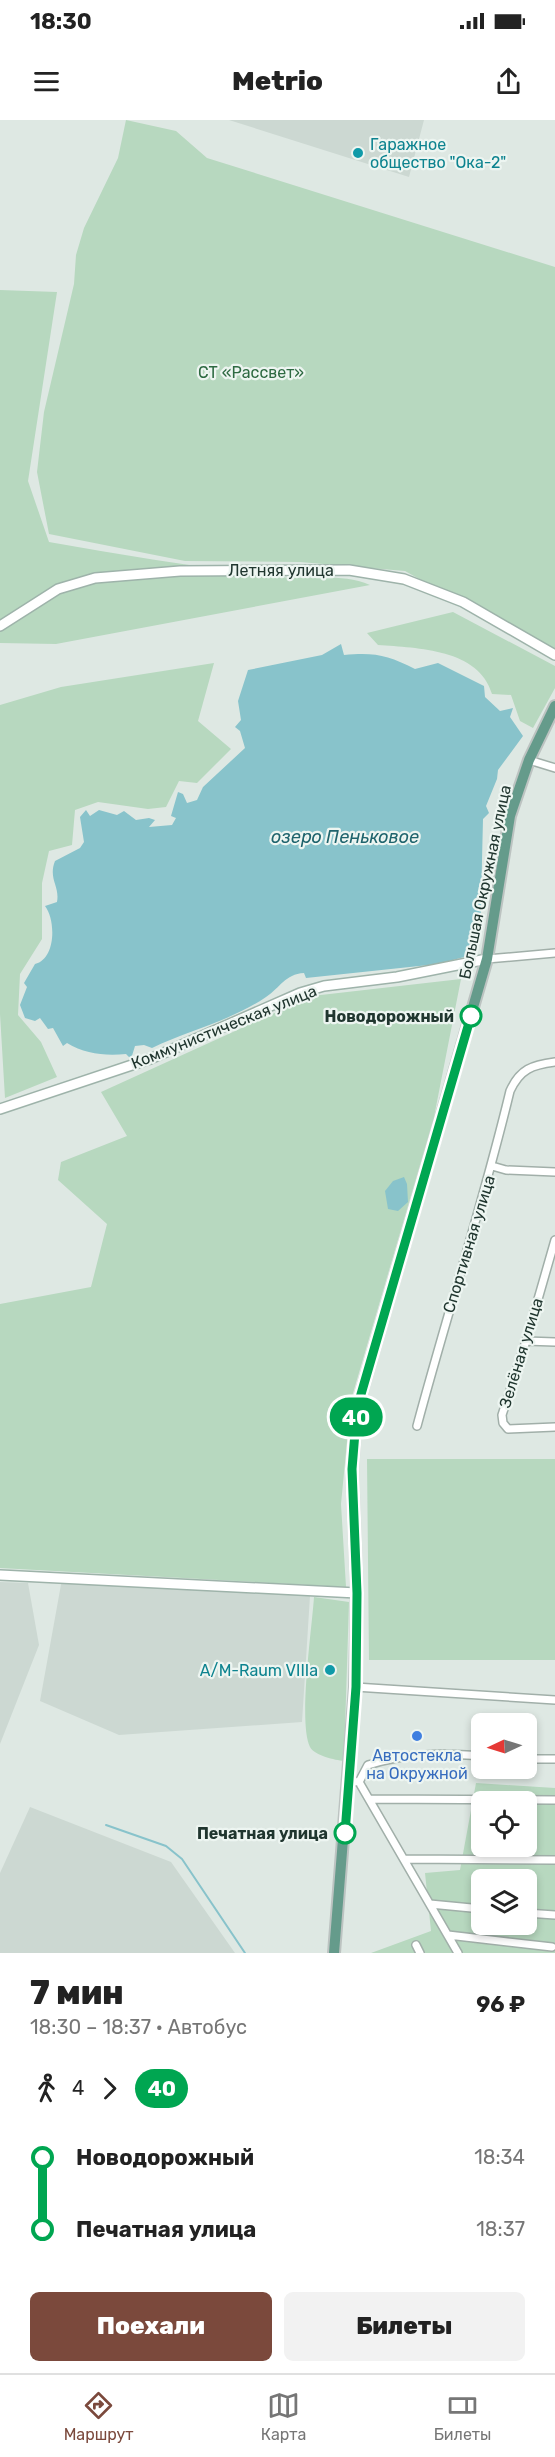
<!DOCTYPE html>
<html lang="ru">
<meta charset="utf-8">
<style>
body{margin:0;font-family:Rubik,sans-serif;background:#f2f2f2;color:#222;height:100vh;display:flex;flex-direction:column;font-size:22px;white-space:nowrap}
*{box-sizing:border-box;margin:0}
p{font-size:20px;color:#767676}
.icon{flex:none;width:33px;height:33px;fill:none;stroke:currentColor;stroke-width:2;stroke-linecap:round;stroke-linejoin:round}
.map{position:relative;height:1833px;overflow:hidden}
.drawer{display:flex;flex-direction:column;background:#fff;flex:1}
.drawer>*{flex:none}
.badge{padding:0 12px;border-radius:20px;font-size:21px;line-height:39px}
.needle{width:39px;rotate:266deg}
.fabs{position:absolute;left:471px;top:1593px;display:grid;gap:12px}
.fabs a{display:grid;place-items:center;width:66px;height:66px;border-radius:9px;background:#fff;box-shadow:0 3px 9px #0003;font-size:30px}
.map>.badge{position:absolute;translate:-50% -50%;box-shadow:0 0 0 3px #fff}
.legs{display:flex;align-items:center;gap:9px;height:66px;padding:0 30px;font-size:20px}
.legs p{margin-inline-start:auto}
.headline{display:flex;align-items:center;justify-content:space-between;height:102px;padding:0 30px}
h1{font-size:33px;font-weight:800;line-height:45px}
.primary-button{display:flex;gap:12px;margin-top:auto;padding:12px 30px}
.primary-button a{flex:1;height:69px;border-radius:9px;background:#7b493c;color:#fff;font-size:24px;font-weight:800;line-height:69px;text-align:center}
.primary-button a+a{background:#f2f2f2;color:#222}
ul{padding:0 30px;list-style:none}
li{display:flex;align-items:center;gap:21px;height:72px;font-size:22px}
li i{display:grid;place-items:center;width:9px;height:100%;margin:0 8px;background:currentColor}
li i::after{content:'';width:15px;height:15px;margin:-8px;border:4px solid;border-radius:50%;background:#fff}
li p{margin-inline-start:auto}
li:first-child i{background:linear-gradient(#0000 50%,currentColor 0)}
li:last-child i{background:linear-gradient(currentColor 50%,#0000 0)}
.status{display:flex;justify-content:space-between;align-items:center;height:42px;padding:0 30px;background:#fff;direction:ltr}
.status svg{height:16px;fill:currentColor}
header{display:flex;justify-content:space-between;align-items:center;height:78px;padding:0 30px;background:#fff;font-size:27px;font-weight:800}
.tab-bar{display:flex;justify-content:space-around;align-items:center;height:84px;border-top:2px solid #e0e0e0;background:#fff;font-size:16px;color:#767676}
.tab-bar a{display:grid;justify-items:center;gap:3px}
.tab-bar .active{color:#7b493c}
.map>svg:first-child{display:block}
.built{fill:#ccd8d2}
.green{fill:#b7d8bf;fill-rule:evenodd}
.water{fill:#88c3cb}
.lines{fill:none;stroke-linecap:round;stroke-linejoin:round}
.stream{stroke:#88c3cb;stroke-width:2}
.street-casing{stroke:#a1afa9;stroke-width:10}
.secondary-casing{stroke:#9eb3aa;stroke-width:12}
.primary-casing{stroke:#bcc3c1;stroke-width:14}
.street{stroke:#fff;stroke-width:7}
.secondary{stroke:#fff;stroke-width:9}
.primary{stroke:#659b8b;stroke-width:10}
.line-1-casing{stroke:#fff;stroke-width:14}
.line-1{stroke:#00a651;stroke-width:9}
.culture-dot{fill:#0f9aa8;stroke:#edf5f1;stroke-width:2}
.stop-1-dot{fill:#fff;stroke:#00a651;stroke-width:3}
.shop-dot{fill:#3f7fe0;stroke:#edf5f1;stroke-width:2}
.labels{text-anchor:middle;dominant-baseline:central;stroke-width:4.5;stroke-linejoin:round;paint-order:stroke}
.culture-label{font-size:16px;fill:#0d838f;stroke:#edf5f1;text-anchor:start}
.park-label{font-size:16px;fill:#2e6a42;stroke:#edf5f1}
.street-label{font-size:16px;fill:#20362f;stroke:#edf5f1}
.stop-label{font-size:16px;font-weight:bold;fill:#20362f;stroke:#edf5f1;text-anchor:end}
.shop-label{font-size:16px;fill:#366cbe;stroke:#edf5f1}
.water-label{font-size:18px;font-style:italic;fill:#1f646d;stroke:#edf5f1}
</style>
<div class="status"><b>18:30</b><svg viewBox="0 0 49 12"><path d="M0 12V9h3v3zM5 12V6h3v6zM10 12V3h3v9zM15 12V0h3v12zM26 1h20v11H26zM47 4h2v5h-2z"/></svg></div>
<header><svg class="icon" aria-label="menu" viewBox="0 0 24 24"><path d="M4 6h16M4 12h16M4 18h16"/></svg>Metrio<svg class="icon" aria-label="share" viewBox="0 0 24 24"><path d="M12 15V3M7 8l5-5 5 5M5 13v7h14v-7"/></svg></header>
<div class="map">
<svg width="555" height="1833" viewBox="0 0 555 1833">
<rect width="100%" height="100%" fill="#dee8e3"/>
<path class="built" d="M229 0H424L409 57Z
M62 1459 310 1476 302 1602 119 1615 40 1581Z
M0 1462 28 1463 39 1525 0 1624Z
M30 1687 171 1742 235 1833H0V1753Z"/>
<path class="green" d="M126 0 176 11 207 38 555 147V535L405 451 300 442 185 441 49 414 37 352 44 292 74 164 76 135 84 108 118 38Z
M0 170 57 172 28 361 49 422C126 436 203 448 280 457 311 460 342 453 370 465L56 524 0 523Z
M453 492 555 546V568L533 608 520 601 511 575 492 574C479 529 418 528 378 525L367 513Z
M214 543 198 601 231 629 197 663 179 661 166 687 148 689 98 682 75 690 72 725 49 731 42 763V819L20 854 18 895 41 922 57 957 5 978 0 894V585L61 567Z
M461 859 434 997 351 1280 341 1384 346 1467 0 1448V1184L91 1167 107 1104 58 1060 61 1042 127 1016 101 972 312 876Z
M367 1339H555V1540H369Z
M314 1477 349 1482 344 1641C335 1640 315 1636 310 1627 298 1603 312 1508 314 1477Z
M476 1663 555 1668V1833H371L431 1811 425 1753 460 1750ZM482 1682H526V1726H482ZM482 1760H526V1804H482Z"/>
<path class="water" d="M341 524 344 535C374 532 388 535 415 549L438 543 484 566 485 577 500 591 513 588 510 597 523 616 498 650 497 659 486 686 489 693 483 699 480 823 469 828 468 836 438 844 306 858 304 853C285 854 280 868 266 877 231 901 189 910 152 928L144 925 135 926 131 939 126 934C105 936 85 934 67 923L63 926 53 908 48 909 40 898 35 901 25 898 20 885 27 867 24 863 35 844C56 839 56 800 45 786L57 782C60 766 48 759 55 741L80 728 84 722 80 697 86 690 90 696 99 690 117 695 124 691 136 700 149 698 155 700 149 707 172 705 176 698 171 696 178 672 183 674 187 683 197 680 203 667 245 628 240 611 235 607 241 600 238 581 248 550 322 535Z
M404 1057 407 1064 408 1082 398 1091 388 1089 385 1071 393 1061Z"/>
<g class="lines">
<path class="stream" d="M106 1705 166 1726 182 1739 245 1833"/>
<defs>
<path id="street" d="M529 640 555 648
M487 839 555 833
M492 1046 506 1050 555 1052
M555 1120 526 1221 502 1295 503 1303 508 1309 555 1307
M526 1221 555 1222
M417 1306C447 1194 483 1084 510 971 520 949 532 945 555 942
M355 1567 555 1580
M526 1639H555
M350 1661 359 1662 458 1833
M359 1662 368 1645C407 1633 442 1633 482 1636
M370 1679 555 1680
M404 1739 555 1740
M430 1784 482 1789
M526 1793 555 1795
M448 1815 552 1827
M416 1825 420 1833"/>
<path id="secondary" d="M0 506 58 469 95 458 180 451 349 450 404 459 463 482 555 535
M0 989 150 939 300 873 324 866 397 857 487 839
M0 1455 357 1473"/>
<path id="primary" d="M334 1833 355 1567 357 1473 352 1349 357 1288 487 839 510 696 529 640 555 586"/>
</defs>
<use href="#street" class="street-casing"/>
<use href="#secondary" class="secondary-casing"/>
<use href="#primary" class="primary-casing"/>
<use href="#street" class="street"/>
<use href="#secondary" class="secondary"/>
<use href="#primary" class="primary"/>
</g>
<g class="lines">
<defs>
<path id="line-1" d="M345 1713 356 1567 357 1473 352 1349 357 1288 471 896"/>
</defs>
<use href="#line-1" class="line-1-casing"/>
<use href="#line-1" class="line-1"/>
</g>
<g class="culture-dot">
<circle cx="358" cy="33" r="6"/>
<circle cx="330" cy="1550" r="6"/>
</g>
<g class="stop-1-dot">
<circle cx="471" cy="896" r="10"/>
<circle cx="345" cy="1713" r="10"/>
</g>
<circle class="shop-dot" cx="417" cy="1616" r="6"/>
<g class="labels">
<g class="culture-label">
<text x="370" y="24">Гаражное<tspan x="370" dy="18">общество "Ока-2"</tspan></text>
<text x="318" y="1550" text-anchor="end">A/M-Raum VIIIa</text>
</g>
<g class="park-label">
<text x="251" y="252">СТ «Рассвет»</text>
</g>
<g class="street-label">
<text x="281" y="450">Летняя улица</text>
<text transform="translate(485 762) rotate(-78)">Большая Окружная улица</text>
<text transform="translate(224 907) rotate(-22)">Коммунистическая улица</text>
<text transform="translate(469 1124) rotate(-73)">Спортивная улица</text>
<text transform="translate(521 1233) rotate(-73)">Зелёная улица</text>
</g>
<g class="stop-label">
<text x="454" y="896">Новодорожный</text>
<text x="328" y="1713">Печатная улица</text>
</g>
<g class="shop-label">
<text x="417" y="1635">Автостекла<tspan x="417" dy="18">на Окружной</tspan></text>
</g>
<g class="water-label">
<text x="345" y="717">озеро Пеньковое</text>
</g>
</g>
</svg>
<div class="fabs">
<a><svg class="needle" viewBox="-14 -14 28 28"><path d="M0-13l5 13h-10z" fill="#e53935"/><path d="M0 13l5-13h-10z" fill="#767676"/></svg></a>
<a><svg class="icon" aria-label="locate" viewBox="0 0 24 24"><circle cx="12" cy="12" r="6"/><path d="M12 2v4M12 18v4M2 12h4M18 12h4"/></svg></a>
<a><svg class="icon" aria-label="layers" viewBox="0 0 24 24"><path d="M12 4l9 5-9 5-9-5zM3 14l9 5 9-5"/></svg></a>
</div>
<b class="badge" style="left:356px;top:1297px;background:#00a651;color:#fff">40</b>
</div>
<section class="drawer">
<div class="headline"><div><h1>7 мин</h1><p>18:30 – 18:37 · Автобус</p></div><b>96 ₽</b></div>
<div class="legs"><svg class="icon" aria-label="walk" viewBox="0 0 24 24"><circle cx="13" cy="4" r="2"/><path d="M13 8l-2 6 4 7M11 14l-3 7M7 12l3-4h3l4 4"/></svg>4<svg class="icon" aria-label="forward" viewBox="0 0 24 24"><path d="M9 5l7 7-7 7"/></svg><b class="badge" style="background:#00a651;color:#fff">40</b></div>
<ul>
<li><i style="color:#00a651"></i><b>Новодорожный</b><p>18:34</p></li>
<li><i style="color:#00a651"></i><b>Печатная улица</b><p>18:37</p></li>
</ul>
<div class="primary-button"><a>Поехали</a><a>Билеты</a></div>
</section>
<nav class="tab-bar">
<a class="active"><svg class="icon" aria-label="directions" viewBox="0 0 24 24"><path d="M12 3l9 9-9 9-9-9zM9 14v-3h6M13 9l2 2-2 2"/></svg>Маршрут</a>
<a><svg class="icon" aria-label="map" viewBox="0 0 24 24"><path d="M3 6l6-2 6 2 6-2v14l-6 2-6-2-6 2zM9 4v14M15 6v14"/></svg>Карта</a>
<a><svg class="icon" aria-label="tickets" viewBox="0 0 24 24"><path d="M3 7h18v10H3zM15 7v10"/></svg>Билеты</a>
</nav>
